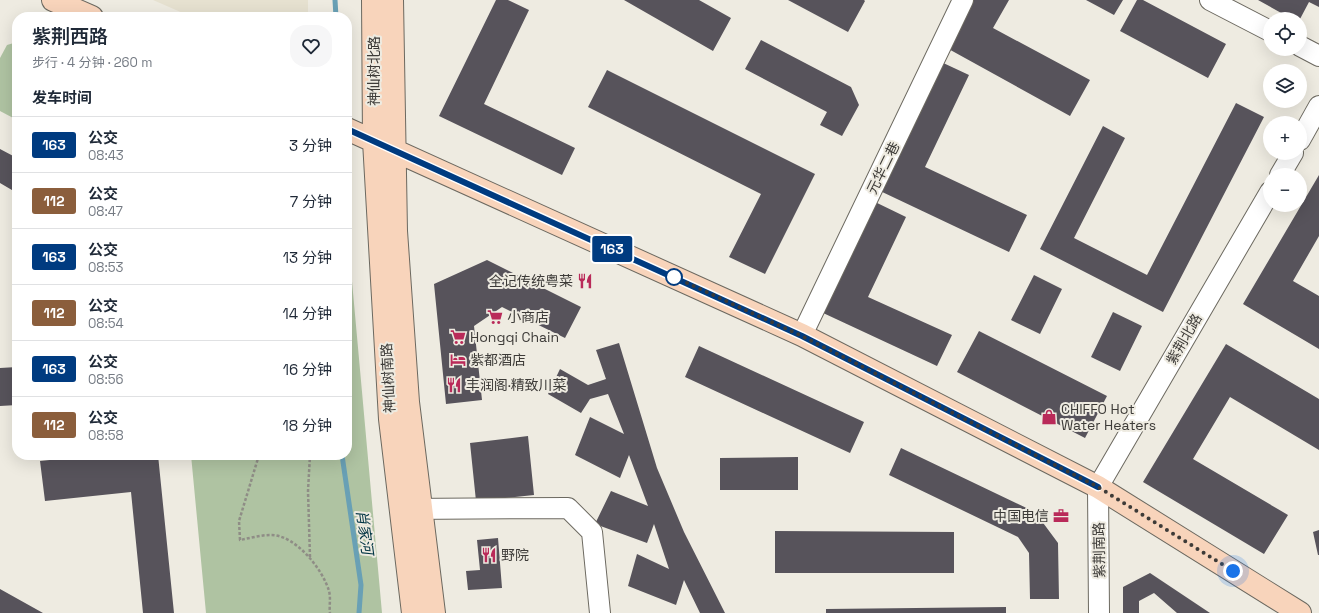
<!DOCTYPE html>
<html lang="zh">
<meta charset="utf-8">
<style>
body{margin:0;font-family:"Space Grotesk","Noto Sans SC",sans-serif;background:#f6f6f7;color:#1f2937;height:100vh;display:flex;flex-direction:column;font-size:15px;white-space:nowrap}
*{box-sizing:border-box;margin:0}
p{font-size:13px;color:#747a83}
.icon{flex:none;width:22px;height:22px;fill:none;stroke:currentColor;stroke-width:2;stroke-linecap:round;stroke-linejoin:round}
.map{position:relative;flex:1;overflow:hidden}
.side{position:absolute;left:12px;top:12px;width:340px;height:448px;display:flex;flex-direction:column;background:#fff;border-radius:16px;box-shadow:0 4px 16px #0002}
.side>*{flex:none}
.badge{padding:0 8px;border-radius:3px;font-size:14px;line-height:26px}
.buttons{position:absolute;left:1263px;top:12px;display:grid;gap:8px}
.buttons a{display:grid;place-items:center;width:44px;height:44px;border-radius:50%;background:#fff;box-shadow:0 4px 16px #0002;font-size:20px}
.you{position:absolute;width:20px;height:20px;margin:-10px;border:3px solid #fff;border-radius:50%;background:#1a73e8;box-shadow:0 0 0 6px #1a73e833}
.map>.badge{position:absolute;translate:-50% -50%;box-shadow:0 0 0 2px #fff}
h2{padding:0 20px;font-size:15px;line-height:36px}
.round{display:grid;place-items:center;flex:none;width:42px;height:42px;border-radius:16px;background:#f6f6f7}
.headline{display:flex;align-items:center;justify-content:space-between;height:68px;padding:0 20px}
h1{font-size:19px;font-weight:600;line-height:30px}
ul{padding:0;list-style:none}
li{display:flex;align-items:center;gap:12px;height:56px;padding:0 20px;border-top:1px solid #e0e1e3}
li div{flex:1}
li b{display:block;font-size:15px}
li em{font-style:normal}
li .badge{min-width:44px;font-weight:700;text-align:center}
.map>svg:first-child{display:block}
.built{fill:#e6e1d0}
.green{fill:#afc3a2}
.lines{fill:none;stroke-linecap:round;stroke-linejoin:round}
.stream{stroke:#69a0b5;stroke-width:5}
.building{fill:#57535b}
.street-casing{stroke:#6c6960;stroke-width:22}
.secondary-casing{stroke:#6c6960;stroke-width:24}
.path{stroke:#8f8d86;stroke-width:2.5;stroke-dasharray:3 2;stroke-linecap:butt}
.street{stroke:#fff;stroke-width:20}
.secondary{stroke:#f8d4bb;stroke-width:22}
.line-casing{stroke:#fff;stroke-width:9}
.line{stroke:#003b80;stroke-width:6}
.walk{stroke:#3d3b38;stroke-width:4;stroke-dasharray:0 7.2}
.stop-dot{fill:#fff;stroke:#003b80;stroke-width:2}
.labels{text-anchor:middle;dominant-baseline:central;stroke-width:4;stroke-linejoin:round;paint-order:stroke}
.street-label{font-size:14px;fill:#3d3b38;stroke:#eeebe1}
.poi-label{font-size:14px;fill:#3d3b38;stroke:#eeebe1;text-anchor:start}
.water-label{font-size:15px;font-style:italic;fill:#003443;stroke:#eeebe1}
</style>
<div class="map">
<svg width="1319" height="613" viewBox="0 0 1319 613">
<rect width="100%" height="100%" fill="#eeebe1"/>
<path class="built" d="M153 0H308V17H192Z"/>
<path class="green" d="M17 42V120L0 111V58L7 45Z
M347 226 382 613H206L191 455H347Z"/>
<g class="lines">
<path class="stream" d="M335 0 336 17
M342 455 361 585 359 613"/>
</g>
<path class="building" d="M496 0H508L529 10 484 104 575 148 562 175 439 116Z
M624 0H699L731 18 713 51Z
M788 0H864L865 1 848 32Z
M971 0H1009L993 28 1090 80 1070 116 945 47Z
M1086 0H1123L1114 15Z
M1137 0H1143L1226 44 1208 78 1120 31Z
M1258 0H1319V7L1309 2 1300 19H1292Z
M761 40 851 87 859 105 842 136 820 125 827 112 745 69Z
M939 61 969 75 925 167 1027 215 1009 252 878 190Z
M607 70 815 174 765 274 729 257 761 194 588 107Z
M1236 103 1264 117 1163 312 1040 249 1103 126 1125 138 1074 238 1147 275Z
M0 149 17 158V193L0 183Z
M1319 175V236L1293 281 1319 296V349L1243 304Z
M873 201 906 217 868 297 952 335 937 366 821 312Z
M487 260 581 307 565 338 502 307 474 326 482 400 446 404 434 284Z
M1034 275 1062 289 1040 334 1011 320Z
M1113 312 1142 326 1120 371 1091 357Z
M979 331 1107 396 1085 438 957 372Z
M619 343 657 468 684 532 725 613H700L684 580 676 605 628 586 637 554 669 569 654 524 647 543 595 524 611 491 648 506 629 455 620 478 575 455 590 417 624 434 608 394 590 399 581 413 548 394 560 369 588 385 606 379 596 350Z
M1226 344 1319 399V450L1230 397 1193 459 1288 515 1264 554 1143 482Z
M699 346 864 422 850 453 685 377Z
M17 367V405L0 406V368Z
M528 436 534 495 476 501 470 443Z
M901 448 1035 512 1058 543 1059 599H1030L1029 553 1018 537 889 475Z
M97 455H158L174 613H143L131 492 45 501 40 461Z
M798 457V490H720V458Z
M1319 530V555H1318L1313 532Z
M775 531 954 532V573H775Z
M498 538 502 588 468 590 466 571 480 570 477 540Z
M1150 573 1210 613H1177L1154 593 1139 601V613H1123V587Z
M0 589 43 613H0Z
M1006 607V613H826V609Z"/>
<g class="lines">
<defs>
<path id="street" d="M1210 0 1270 31
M1300 46 1319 56
M1300 140 1319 106
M1280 175 1293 153
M802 335 963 0
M405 509 568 508 592 532 600 613
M1099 613 1098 487 1270 192"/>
<path id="secondary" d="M53 0 92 17
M373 0 374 141 390 419 413 613
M392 0 396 231 408 402 434 613
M347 129 802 335 1098 487 1300 613"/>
</defs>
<use href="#street" class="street-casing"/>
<use href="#secondary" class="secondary-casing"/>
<path class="path" d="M259 455 239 521 240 540C250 538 261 535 271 535 296 535 323 570 329 591 331 598 329 606 330 613
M310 557 308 491 310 455"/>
<use href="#street" class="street"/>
<use href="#secondary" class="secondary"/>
</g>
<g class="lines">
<defs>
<path id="line" d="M347 129 802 336 1098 487"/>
</defs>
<use href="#line" class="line-casing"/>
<use href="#line" class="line"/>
<path class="walk" d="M674 277 802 336 1098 487 1233 571"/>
</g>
<defs>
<symbol id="restaurant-bare" viewBox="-9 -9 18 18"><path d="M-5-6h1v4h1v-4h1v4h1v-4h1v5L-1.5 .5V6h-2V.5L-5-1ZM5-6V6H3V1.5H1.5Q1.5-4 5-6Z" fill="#b92a59" stroke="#eeebe1" stroke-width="2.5" paint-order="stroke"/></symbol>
<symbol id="supermarket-bare" viewBox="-9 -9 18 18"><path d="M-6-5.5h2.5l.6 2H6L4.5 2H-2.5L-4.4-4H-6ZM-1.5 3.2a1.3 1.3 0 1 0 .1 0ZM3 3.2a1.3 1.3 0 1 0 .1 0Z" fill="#b92a59" stroke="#eeebe1" stroke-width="2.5" paint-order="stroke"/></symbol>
<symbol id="hotel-bare" viewBox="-9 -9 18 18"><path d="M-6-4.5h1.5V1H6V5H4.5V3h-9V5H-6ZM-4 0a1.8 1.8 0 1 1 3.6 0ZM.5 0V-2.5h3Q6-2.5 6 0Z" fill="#b92a59" stroke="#eeebe1" stroke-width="2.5" paint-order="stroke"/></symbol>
<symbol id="shop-bare" viewBox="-9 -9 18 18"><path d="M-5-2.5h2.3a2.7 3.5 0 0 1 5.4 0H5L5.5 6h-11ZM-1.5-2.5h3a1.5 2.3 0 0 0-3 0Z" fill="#b92a59" stroke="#eeebe1" stroke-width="2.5" paint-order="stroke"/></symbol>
<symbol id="office-bare" viewBox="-9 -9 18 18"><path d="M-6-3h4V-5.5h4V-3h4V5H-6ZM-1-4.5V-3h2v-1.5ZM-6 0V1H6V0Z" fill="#b92a59" stroke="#eeebe1" stroke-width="2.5" paint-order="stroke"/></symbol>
</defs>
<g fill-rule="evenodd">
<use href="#restaurant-bare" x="574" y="270" width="22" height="22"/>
<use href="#supermarket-bare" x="484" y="306" width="22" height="22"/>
<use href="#supermarket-bare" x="447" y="326" width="22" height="22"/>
<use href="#hotel-bare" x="447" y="349" width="22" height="22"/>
<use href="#restaurant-bare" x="443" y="374" width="22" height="22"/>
<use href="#shop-bare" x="1038" y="406" width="22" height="22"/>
<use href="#office-bare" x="1050" y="505" width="22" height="22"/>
<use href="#restaurant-bare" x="478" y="544" width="22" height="22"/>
</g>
<circle class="stop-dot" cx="674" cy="277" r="8"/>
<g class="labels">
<g class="street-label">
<text transform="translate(374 71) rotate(-90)">神仙树北路</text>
<text transform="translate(883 168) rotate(-64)">元华二巷</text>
<text transform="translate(1184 339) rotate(-60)">紫荆北路</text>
<text transform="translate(388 378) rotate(-93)">神仙树南路</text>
<text transform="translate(1099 550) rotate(-91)">紫荆南路</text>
</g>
<g class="poi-label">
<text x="573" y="281" text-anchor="end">全记传统粤菜</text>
<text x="507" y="317">小商店</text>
<text x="470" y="337">Hongqi Chain</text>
<text x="470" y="360">紫都酒店</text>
<text x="466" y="385">丰润阁·精致川菜</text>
<text x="1061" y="409">CHIFFO Hot<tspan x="1061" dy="16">Water Heaters</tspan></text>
<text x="1049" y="516" text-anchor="end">中国电信</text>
<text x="501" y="555">野院</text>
</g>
<g class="water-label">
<text transform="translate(365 532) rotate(82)">肖家河</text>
</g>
</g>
</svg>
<div class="buttons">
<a><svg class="icon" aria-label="locate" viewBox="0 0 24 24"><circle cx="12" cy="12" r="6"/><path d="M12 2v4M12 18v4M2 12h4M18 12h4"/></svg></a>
<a><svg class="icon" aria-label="layers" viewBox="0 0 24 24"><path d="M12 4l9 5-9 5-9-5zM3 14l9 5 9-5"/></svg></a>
<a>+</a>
<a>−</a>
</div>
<div class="you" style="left:1233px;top:571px"></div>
<b class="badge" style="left:612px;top:249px;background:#003b80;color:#fff">163</b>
<section class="side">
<div class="headline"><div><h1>紫荆西路</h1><p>步行 · 4 分钟 · 260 m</p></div><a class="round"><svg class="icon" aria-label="heart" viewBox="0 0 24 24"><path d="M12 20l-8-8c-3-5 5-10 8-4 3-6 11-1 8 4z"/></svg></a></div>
<h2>发车时间</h2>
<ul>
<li><span class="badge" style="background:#003b80;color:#fff">163</span><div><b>公交</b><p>08:43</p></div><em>3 分钟</em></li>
<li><span class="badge" style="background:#8b5e3c;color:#fff">112</span><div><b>公交</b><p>08:47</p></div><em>7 分钟</em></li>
<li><span class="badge" style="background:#003b80;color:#fff">163</span><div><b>公交</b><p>08:53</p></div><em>13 分钟</em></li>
<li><span class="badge" style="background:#8b5e3c;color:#fff">112</span><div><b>公交</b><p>08:54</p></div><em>14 分钟</em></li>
<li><span class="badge" style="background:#003b80;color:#fff">163</span><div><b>公交</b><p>08:56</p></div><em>16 分钟</em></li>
<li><span class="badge" style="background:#8b5e3c;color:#fff">112</span><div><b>公交</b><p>08:58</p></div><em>18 分钟</em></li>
</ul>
</section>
</div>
